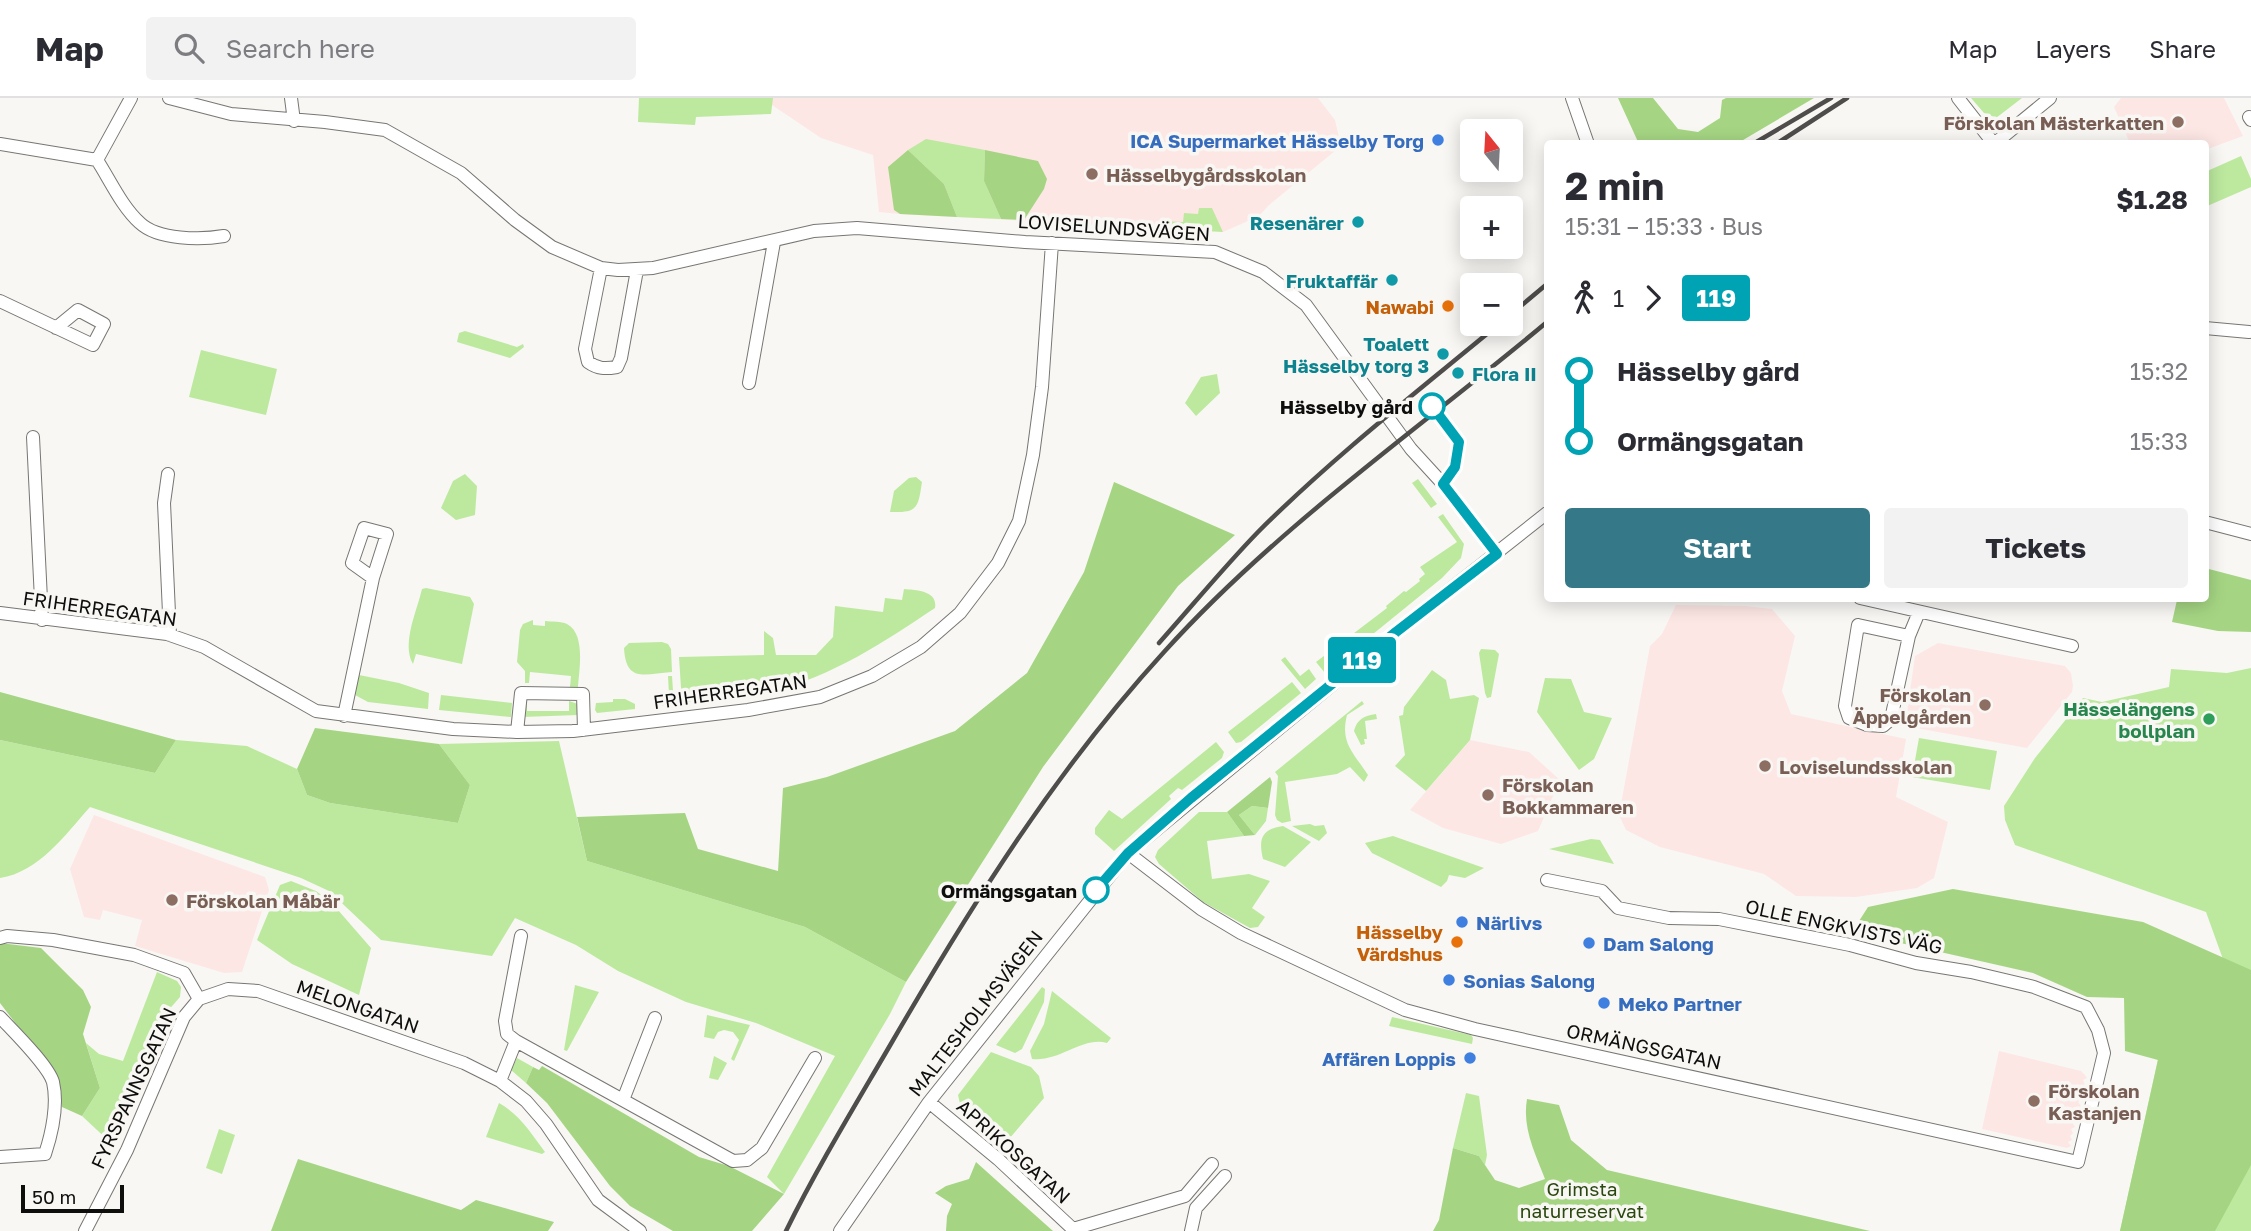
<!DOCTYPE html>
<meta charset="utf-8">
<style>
body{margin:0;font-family:"Golos Text",sans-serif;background:#f2f2f3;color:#2b2b33;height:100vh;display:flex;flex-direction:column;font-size:26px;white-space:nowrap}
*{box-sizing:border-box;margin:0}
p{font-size:23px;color:#7c7c81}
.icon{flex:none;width:38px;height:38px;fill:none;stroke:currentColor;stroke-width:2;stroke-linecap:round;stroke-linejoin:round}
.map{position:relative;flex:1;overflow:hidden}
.side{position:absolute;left:1544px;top:42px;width:665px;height:462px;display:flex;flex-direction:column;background:#fff;border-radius:7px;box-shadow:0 4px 18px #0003}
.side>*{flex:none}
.badge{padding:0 14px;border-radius:5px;font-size:24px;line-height:46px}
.needle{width:46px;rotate:342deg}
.fabs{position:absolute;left:1460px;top:21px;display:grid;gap:14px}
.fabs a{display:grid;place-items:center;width:63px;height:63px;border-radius:7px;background:#fff;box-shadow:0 4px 18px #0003;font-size:35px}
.scale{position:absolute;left:21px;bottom:18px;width:103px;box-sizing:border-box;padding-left:7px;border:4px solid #0e0e0d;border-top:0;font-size:19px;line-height:24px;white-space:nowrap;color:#0e0e0d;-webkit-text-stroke:5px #f8f7f4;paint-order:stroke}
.map>.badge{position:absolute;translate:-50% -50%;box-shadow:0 0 0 4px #fff}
.legs{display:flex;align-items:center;gap:10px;height:77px;padding:0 21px;font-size:23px}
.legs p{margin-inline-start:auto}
.overview{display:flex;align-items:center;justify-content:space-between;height:119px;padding:0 21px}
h1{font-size:38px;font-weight:700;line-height:52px}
.action{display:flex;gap:14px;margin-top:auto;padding:14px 21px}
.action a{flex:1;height:80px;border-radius:7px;background:#357888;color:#fff;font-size:28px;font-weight:700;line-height:80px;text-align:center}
.action a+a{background:#f2f2f3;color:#2b2b33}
ul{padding:0 21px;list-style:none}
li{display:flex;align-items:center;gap:24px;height:70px;font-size:26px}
li i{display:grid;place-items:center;width:10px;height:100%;margin:0 9px;background:currentColor}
li i::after{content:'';width:18px;height:18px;margin:-9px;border:5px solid;border-radius:50%;background:#fff}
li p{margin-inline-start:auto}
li:first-child i{background:linear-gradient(#0000 50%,currentColor 0)}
li:last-child i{background:linear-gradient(currentColor 50%,#0000 0)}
header{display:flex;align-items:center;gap:42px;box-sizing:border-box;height:98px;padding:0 35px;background:#fff;border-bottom:2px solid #e1e1e2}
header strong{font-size:33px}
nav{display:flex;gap:38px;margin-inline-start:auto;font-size:24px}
.search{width:490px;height:63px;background:#f2f2f3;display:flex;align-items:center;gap:18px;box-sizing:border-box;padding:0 24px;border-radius:7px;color:#7c7c81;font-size:26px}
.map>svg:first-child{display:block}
.education{fill:#fde7e5}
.green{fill:#bce99e}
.forest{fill:#a5d583}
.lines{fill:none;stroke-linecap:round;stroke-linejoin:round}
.street-casing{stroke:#777673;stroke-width:14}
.street{stroke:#fff;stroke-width:12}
.rail{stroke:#4e4d4c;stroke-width:4.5}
.line-1-casing{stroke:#fff;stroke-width:16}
.line-1{stroke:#00a3b4;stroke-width:10}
.education-dot{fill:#8d6e63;stroke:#f8f7f4;stroke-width:2.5}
.shop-dot{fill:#3f7fe0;stroke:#f8f7f4;stroke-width:2.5}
.culture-dot{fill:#0f9aa8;stroke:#f8f7f4;stroke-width:2.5}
.food-dot{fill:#e8710a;stroke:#f8f7f4;stroke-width:2.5}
.stop-1-dot{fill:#fff;stroke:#00a3b4;stroke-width:3.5}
.leisure-dot{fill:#2e9e5b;stroke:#f8f7f4;stroke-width:2.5}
.labels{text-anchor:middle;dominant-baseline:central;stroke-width:7;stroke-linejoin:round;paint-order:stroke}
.education-label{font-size:19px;font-weight:bold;fill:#785e54;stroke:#f8f7f4;text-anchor:start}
.shop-label{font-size:19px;font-weight:bold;fill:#366cbe;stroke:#f8f7f4;text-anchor:start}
.culture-label{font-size:19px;font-weight:bold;fill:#0d838f;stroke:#f8f7f4;text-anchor:end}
.street-label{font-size:19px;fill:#0e0e0d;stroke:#f8f7f4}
.food-label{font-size:19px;font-weight:bold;fill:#c56008;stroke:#f8f7f4;text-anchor:end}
.stop-label{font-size:19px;font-weight:bold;fill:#0e0e0d;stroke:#f8f7f4;text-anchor:end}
.leisure-label{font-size:19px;font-weight:bold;fill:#27864d;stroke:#f8f7f4;text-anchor:end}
.park-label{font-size:19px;fill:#2a480f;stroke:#f8f7f4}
</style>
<header>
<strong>Map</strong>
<div class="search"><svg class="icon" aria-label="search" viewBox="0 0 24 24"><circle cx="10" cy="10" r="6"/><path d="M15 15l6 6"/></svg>Search here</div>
<nav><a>Map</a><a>Layers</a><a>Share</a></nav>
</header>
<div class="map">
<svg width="2251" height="1133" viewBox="0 0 2251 1133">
<rect width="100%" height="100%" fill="#f8f7f4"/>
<path class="education" d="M768 0H1318L1335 22 1341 48 1268 108 1259 118 1223 134 900 116 879 114 873 57 821 40 769 5Z
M2121 0H2224L2243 38 2205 52V46L2130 45 2114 9Z
M1676 507 1745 508 1772 511 1795 538 1782 593 1791 616 1906 641 1896 699 1948 724 1934 780 1917 790 1856 799 1796 798 1764 776 1660 749 1626 732 1619 717 1650 548 1662 536Z
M1938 545 2065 568 2071 575 2073 588 2072 594 2027 650 1905 628 1915 558Z
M1470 642 1529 654 1560 682 1538 733 1501 746 1443 730 1410 712Z
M94 717 265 779 269 792 242 874 224 875 135 848 142 822 103 812 100 822 84 819 70 771Z
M1999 953 2081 973 2084 976 2087 980 2083 982 2085 987 2081 990 2084 994 2079 997 2082 1001 2078 1004 2081 1008 2076 1011 2079 1015 2074 1018 2077 1022 2072 1024 2075 1029 2071 1031 2073 1035 2070 1038 2072 1042 2068 1044 2071 1048 2067 1050 1982 1031Z"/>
<path class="green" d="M639 0H773L771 16 696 19 695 27 638 24Z
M1971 0H2022L1996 20 1984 15Z
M926 41 985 52 984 83 1001 121 957 119 944 86 908 52Z
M2241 58 2251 81V89L2205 109V74Z
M1199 110H1212L1223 134 1160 130V123L1183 124 1184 115 1198 116Z
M465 233 517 249 523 246 524 249 510 260 457 244 459 235Z
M201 252 277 271 266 317 189 299Z
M1217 276 1220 295 1196 318 1185 305 1201 279Z
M465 376 477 388 475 417 456 422 441 410 453 383Z
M916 379 922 384C918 410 918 415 890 414L894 393 909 380Z
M1418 381 1437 406 1431 410 1412 385Z
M1443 416 1464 446 1461 460 1442 480 1325 575 1316 564 1387 510 1386 508 1404 493 1406 494 1420 483 1419 481 1425 476 1420 469 1457 444 1438 419Z
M426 490 470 499 474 506 462 566 416 556 413 566C401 546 417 513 422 491Z
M904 491C917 492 938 493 935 510 884 544 833 578 773 593 744 600 712 601 682 605L679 559 764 557V533L773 540 776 557H816L833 539 835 508 883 514 885 500 902 502Z
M533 522V527L545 528V523C552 524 561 523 567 526 586 536 579 572 578 589H570L571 578 530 574 529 585H525V573L517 564 520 532 523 526Z
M662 544 668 546 671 551 672 574C644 576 626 585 624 550L629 545Z
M1481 551 1495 552 1499 556 1491 599 1487 600 1485 595 1479 555Z
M1285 559 1300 578 1309 571 1316 581 1305 591 1281 562Z
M2251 570V1133H2120L2158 961 2224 864 2206 814 2015 747 2005 722 2004 708 2035 660 2083 600 2102 604 2169 589 2171 571 2227 575Z
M1432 572 1446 582 1450 601 1474 597 1479 600 1470 642 1426 693 1395 668 1405 657 1399 618 1403 617 1404 609Z
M359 577 399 585 429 595 428 611 368 604 355 597Z
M668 578H672L674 607 658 608 655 598 669 597Z
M1545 580 1571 581 1584 614 1612 620 1594 661 1579 672 1537 614Z
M1292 584 1301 595 1241 644 1236 645 1228 634Z
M441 597 512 605 511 619 439 612Z
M613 601H625L635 606V611L597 615 595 612 596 605 613 604Z
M569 603 578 606V617L522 619 523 605H527V613H569Z
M1362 603 1364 606 1347 617C1340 645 1353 654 1368 677L1364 684 1350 669 1337 676 1285 684 1291 723 1282 725 1277 722 1275 717 1278 678 1275 674Z
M1376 616 1377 621 1365 623 1367 641H1364L1365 646 1361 647 1354 633C1357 621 1364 618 1376 616Z
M1919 640 1997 653 1990 692 1912 679Z
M0 642 155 675 176 642 247 648 297 671 307 697 330 705 458 725 470 687 439 646 559 643 587 763 805 829 906 884 890 916 784 1096 767 1079 835 958 756 925 686 904 618 873 576 847 515 820 492 858 381 842 329 793 301 780 90 709C65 737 39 774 0 780Z
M1216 644 1224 654 1222 660 1182 692 1178 690 1169 698 1171 701 1114 753 1095 736V730L1109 712 1122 721Z
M1252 708 1268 710 1266 723 1255 737 1239 717Z
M1199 714H1227L1244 738 1207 743 1212 781 1249 776 1270 783 1252 810 1265 819 1258 829 1250 830 1203 804 1159 766 1155 759 1158 752Z
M1310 726 1315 728 1324 727 1327 735 1319 743 1292 728Z
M1283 728 1311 744 1285 769 1263 761C1258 740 1262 731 1283 728Z
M1393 738 1484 770 1465 780 1449 777 1447 783 1441 789 1372 755 1365 745Z
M1591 741 1600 742 1614 766 1549 751Z
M291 783 316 793 331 804 371 850 359 897 292 866 257 842 280 787Z
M157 874 177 883 181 889 180 899 166 915 133 1003 112 1046 82 1018 100 990 86 945 99 956 123 963Z
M575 887 599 894 567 953 564 952Z
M1042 889 1045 891 1044 904 1022 951 1015 955 996 947Z
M1052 893 1111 940 1107 945C1083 938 1060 964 1032 961L1030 953 1044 926Z
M707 917 750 927 734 963 731 961 739 942 733 934 724 932 718 934 714 941 704 939Z
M1392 919 1471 937 1473 940 1472 946 1389 928Z
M991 954 1031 969 1039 978 1044 1000 1003 1048 961 1010 958 997Z
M714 958 727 965 718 982 709 980Z
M517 960 533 969 526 985 511 972Z
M1466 995 1479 998 1487 1057 1485 1067 1479 1058 1453 1050Z
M499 1005C520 1017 531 1035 545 1054L542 1056 486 1039Z
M219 1031 235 1037 222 1076 206 1070Z"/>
<path class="forest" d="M1618 0H1653L1678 31 1698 34 1720 20 1722 2 1726 0H1814L1738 45 1639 46Z
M908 52 944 86 957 119 900 116 894 112 888 69Z
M985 52 1038 63 1047 81 1044 91 1024 122 1001 121 984 83Z
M1114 384 1235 437 1178 488 1043 669 906 884 805 829 587 763 577 719 685 715 698 751 778 773 783 690 827 679 955 633 1027 575 1084 474Z
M2205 470 2251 482V534L2218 533 2172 524 2177 502 2170 501 2205 500Z
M0 594 176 642 155 675 0 642Z
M315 630 439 646 470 687 458 725 330 705 307 697 297 671Z
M1270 679 1272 684 1268 710 1252 708 1239 717 1255 737 1244 738 1227 714Z
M1953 791 2143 824 2251 872V1067L2215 1133H2120L2158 962 2125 953 2124 900 2087 899 2033 875 1852 834 1868 809Z
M0 845 41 850 83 892 91 909 83 936 100 990 82 1018 62 1009 58 981 0 905Z
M542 968 699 1059 729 1068 784 1096 752 1133H673L630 1108 610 1088 547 1005 526 985 533 969 539 972Z
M1527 1001 1559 1007 1571 1042 1607 1072 1870 1133H1433L1439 1122 1453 1050 1479 1058 1495 1082 1519 1090 1545 1081C1535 1055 1522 1030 1527 1001Z
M298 1061 461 1112 476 1102 554 1124 548 1133H271Z
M976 1064 1044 1125 1053 1133H946L947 1118 952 1106 935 1095 946 1088 969 1081Z"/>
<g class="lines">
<defs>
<path id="street" d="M169 0 231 16 325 24 385 32 461 75 515 122 552 149 601 170 618 172 653 170 814 133 857 130 1025 144 1215 154 1263 174 1306 207 1411 351 1443 386 1497 456
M291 0 294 23
M1572 0 1588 46
M1958 0 1994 46
M2249 19 2251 22
M0 46 97 62
M1994 46 2050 0
M97 62C110 82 122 109 140 125 158 142 201 142 224 138
M97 62 131 0
M601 170 585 251 588 264C598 271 605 271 617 269L621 260 637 172
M0 203 93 247 104 226 78 212 56 230
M2205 230 2249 234
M749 285 774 144
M33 339 42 522
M168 376 164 405 170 537
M2205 424 2251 436
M1860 500 2072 548
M0 515 167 536 204 549 316 613 453 631 517 634 573 633 748 612 820 599 872 578 921 549 960 515 998 465 1019 423 1033 357 1042 289 1052 145
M1909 538 1891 621 1883 628 1867 627 1849 620 1845 608 1858 527 1909 538 1919 514
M344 618 373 480 387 436 364 430 352 465 373 480
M517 634 521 595 583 596 584 632
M1128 755 1201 811 1241 835 1405 912 1475 931 2078 1064 2104 955 2098 932 2086 909 2034 889 1971 874 1916 865 1850 847 1719 821 1669 820 1618 810 1602 793 1547 782
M0 840 7 838 53 842 134 857 184 875 199 901
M199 901 228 891 258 893 464 965 500 983 526 1003 546 1026 598 1102 640 1133
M0 919C13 933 48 967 53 984 58 1006 52 1035 45 1056L0 1059
M516 943 733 1063 747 1062 762 1050 815 960
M500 983 516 943 507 936 505 923 521 838
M623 1002 655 920
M929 1004 998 1061 1075 1133
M1073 1131 1185 1098 1212 1066
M85 1133 127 1052 184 919 199 901
M840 1133 929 1004 1128 755 1396 534 1547 415
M1191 1133 1196 1110 1225 1078"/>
</defs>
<use href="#street" class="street-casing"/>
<use href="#street" class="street"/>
<path class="rail" d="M1753 46 1831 0
M1776 46 1847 0
M1510 217 1547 186
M1159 545C1192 508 1224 469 1258 434 1333 359 1418 293 1499 226
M786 1133C818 1068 856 1006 892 944 972 806 1056 672 1164 554 1278 428 1418 332 1547 224"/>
</g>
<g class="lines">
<defs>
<path id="line-1" d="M1096 792 1128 755 1191 700 1396 534 1497 456 1443 386 1455 369 1459 344 1432 308"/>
</defs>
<use href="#line-1" class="line-1-casing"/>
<use href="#line-1" class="line-1"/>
</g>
<g class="education-dot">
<circle cx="2178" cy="24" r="7"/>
<circle cx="1092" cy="76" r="7"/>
<circle cx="1985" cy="607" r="7"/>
<circle cx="1765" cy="668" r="7"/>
<circle cx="1488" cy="697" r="7"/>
<circle cx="172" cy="802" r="7"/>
<circle cx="2034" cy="1003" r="7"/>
</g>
<g class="shop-dot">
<circle cx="1438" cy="42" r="7"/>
<circle cx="1462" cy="824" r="7"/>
<circle cx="1589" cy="845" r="7"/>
<circle cx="1449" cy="882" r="7"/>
<circle cx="1604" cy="905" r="7"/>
<circle cx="1470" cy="960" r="7"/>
</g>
<g class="culture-dot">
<circle cx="1358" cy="124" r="7"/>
<circle cx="1392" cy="182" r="7"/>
<circle cx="1443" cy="256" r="7"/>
<circle cx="1458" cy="275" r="7"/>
</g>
<g class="food-dot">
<circle cx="1448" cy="208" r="7"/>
<circle cx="1457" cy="844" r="7"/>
</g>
<g class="stop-1-dot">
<circle cx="1432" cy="308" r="12"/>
<circle cx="1096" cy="792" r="12"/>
</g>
<circle class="leisure-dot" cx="2209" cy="621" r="7"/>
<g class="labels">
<g class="education-label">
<text x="2164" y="24" text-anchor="end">Förskolan Mästerkatten</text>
<text x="1106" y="76">Hässelbygårdsskolan</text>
<text x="1971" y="596" text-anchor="end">Förskolan<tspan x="1971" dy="22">Äppelgården</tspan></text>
<text x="1779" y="668">Loviselundsskolan</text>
<text x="1502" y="686">Förskolan<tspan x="1502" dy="22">Bokkammaren</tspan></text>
<text x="186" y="802">Förskolan Måbär</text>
<text x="2048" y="992">Förskolan<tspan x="2048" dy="22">Kastanjen</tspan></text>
</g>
<g class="shop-label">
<text x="1424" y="42" text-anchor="end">ICA Supermarket Hässelby Torg</text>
<text x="1476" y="824">Närlivs</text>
<text x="1603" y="845">Dam Salong</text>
<text x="1463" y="882">Sonias Salong</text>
<text x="1618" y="905">Meko Partner</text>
<text x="1456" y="960" text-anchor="end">Affären Loppis</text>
</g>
<g class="culture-label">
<text x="1344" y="124">Resenärer</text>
<text x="1378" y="182">Fruktaffär</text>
<text x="1429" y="245">Toalett<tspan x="1429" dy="22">Hässelby torg 3</tspan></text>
<text x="1472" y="275" text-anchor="start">Flora II</text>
</g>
<g class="street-label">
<text transform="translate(1114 129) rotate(4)">LOVISELUNDSVÄGEN</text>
<text transform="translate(100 510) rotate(8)">FRIHERREGATAN</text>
<text transform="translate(730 593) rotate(-8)">FRIHERREGATAN</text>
<text transform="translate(1844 828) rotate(12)">OLLE ENGKVISTS VÄG</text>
<text transform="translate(358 908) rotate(19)">MELONGATAN</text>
<text transform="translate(975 915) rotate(-52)">MALTESHOLMSVÄGEN</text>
<text transform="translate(1644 948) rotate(12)">ORMÄNGSGATAN</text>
<text transform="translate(133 990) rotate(-65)">FYRSPANNSGATAN</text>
<text transform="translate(1014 1053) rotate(42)">APRIKOSGATAN</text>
</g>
<g class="food-label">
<text x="1434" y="208">Nawabi</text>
<text x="1443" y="833">Hässelby<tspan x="1443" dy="22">Värdshus</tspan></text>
</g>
<g class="stop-label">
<text x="1413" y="308">Hässelby gård</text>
<text x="1077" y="792">Ormängsgatan</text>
</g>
<g class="leisure-label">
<text x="2195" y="610">Hässelängens<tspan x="2195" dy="22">bollplan</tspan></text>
</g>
<g class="park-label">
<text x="1582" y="1090">Grimsta<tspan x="1582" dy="22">naturreservat</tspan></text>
</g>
</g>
</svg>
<div class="fabs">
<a><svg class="needle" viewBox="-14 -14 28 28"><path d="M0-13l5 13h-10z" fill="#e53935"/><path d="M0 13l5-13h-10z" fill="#7c7c81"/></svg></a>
<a>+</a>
<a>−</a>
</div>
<div class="scale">50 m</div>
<b class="badge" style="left:1362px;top:562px;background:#00a3b4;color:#fff">119</b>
<section class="side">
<div class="overview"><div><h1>2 min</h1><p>15:31 – 15:33 · Bus</p></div><b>$1.28</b></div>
<div class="legs"><svg class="icon" aria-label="walk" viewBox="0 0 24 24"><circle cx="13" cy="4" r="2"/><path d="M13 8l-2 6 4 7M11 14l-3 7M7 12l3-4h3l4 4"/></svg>1<svg class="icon" aria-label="forward" viewBox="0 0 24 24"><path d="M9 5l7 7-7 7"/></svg><b class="badge" style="background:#00a3b4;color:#fff">119</b></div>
<ul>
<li><i style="color:#00a3b4"></i><b>Hässelby gård</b><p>15:32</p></li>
<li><i style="color:#00a3b4"></i><b>Ormängsgatan</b><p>15:33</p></li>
</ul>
<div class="action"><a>Start</a><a>Tickets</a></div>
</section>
</div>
